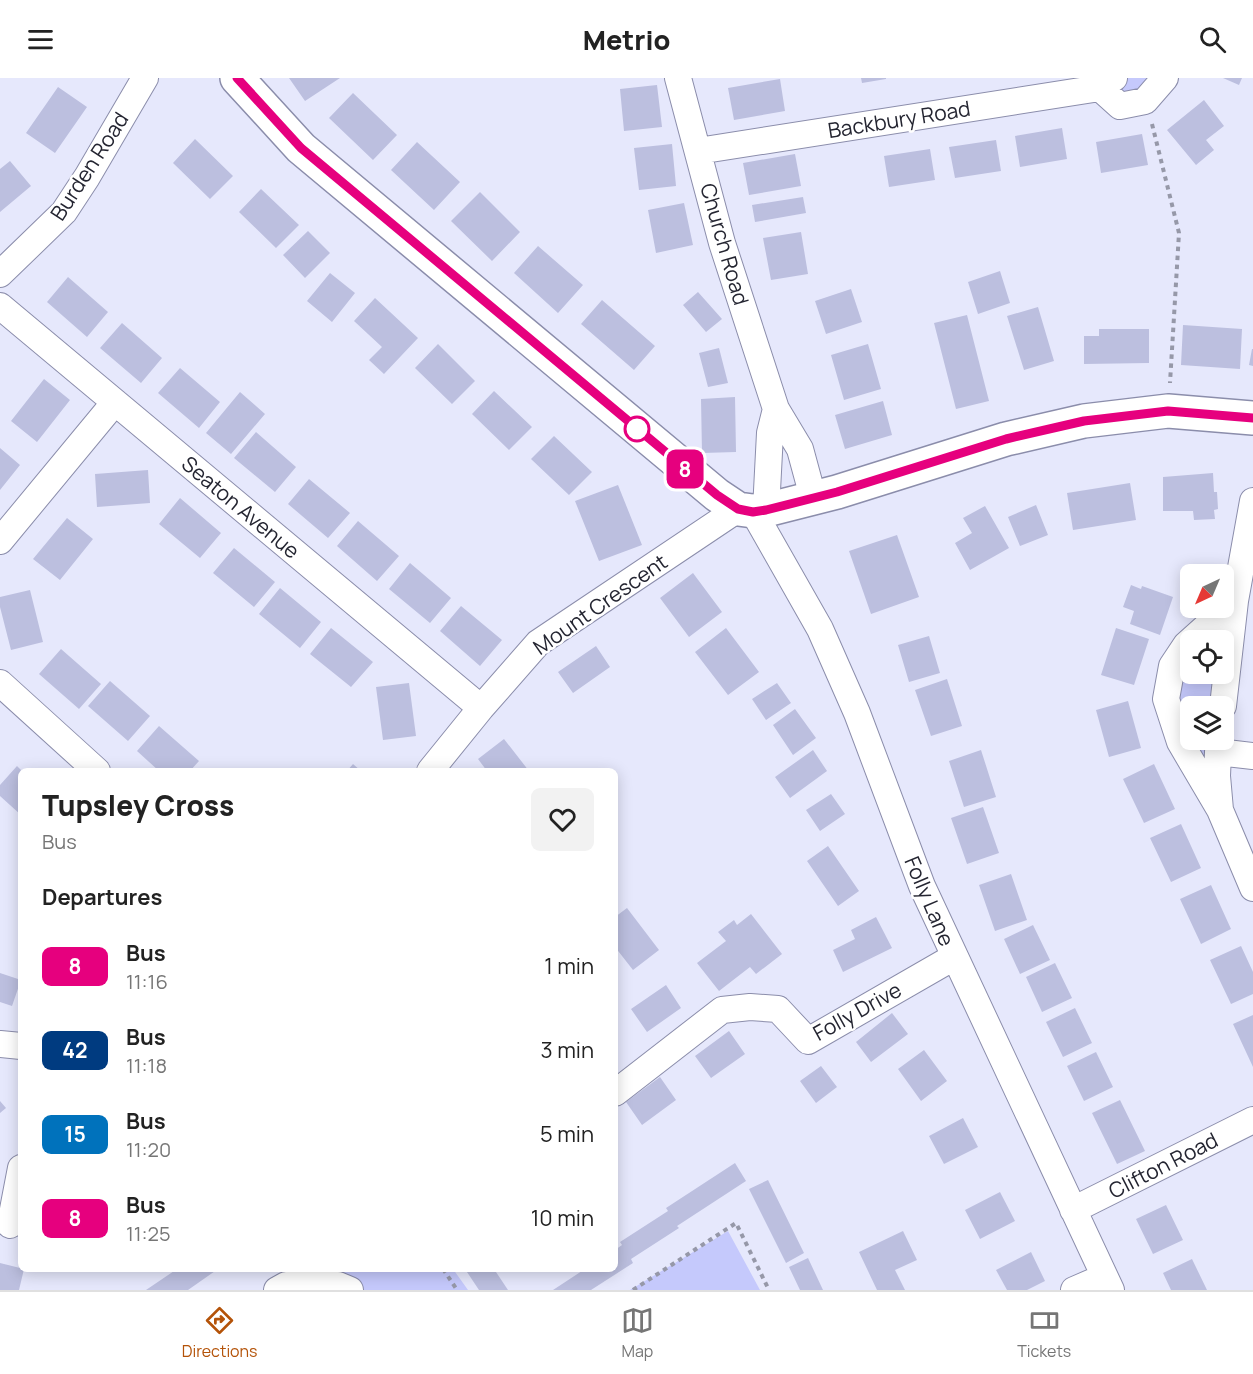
<!DOCTYPE html>
<style>
body{margin:0;font-family:Manrope,sans-serif;background:#f2f2f2;color:#222;height:100vh;display:flex;flex-direction:column;font-size:22px;white-space:nowrap}
*{box-sizing:border-box;margin:0}
p{font-size:20px;color:#767676}
.icon{flex:none;width:33px;height:33px;fill:none;stroke:currentColor;stroke-width:2;stroke-linecap:round;stroke-linejoin:round}
.map{position:relative;flex:1;overflow:hidden}
.side{position:absolute;left:18px;top:690px;width:600px;height:504px;display:flex;flex-direction:column;background:#fff;border-radius:9px;box-shadow:0 3px 15px #0003}
.side>*{flex:none}
.badge{padding:0 12px;border-radius:9px;font-size:21px;line-height:39px}
.needle{width:39px;rotate:224deg}
.controls{position:absolute;left:1180px;top:486px;display:grid;gap:12px}
.controls a{display:grid;place-items:center;width:54px;height:54px;border-radius:9px;background:#fff;box-shadow:0 3px 15px #0003;font-size:30px}
.map>.badge{position:absolute;translate:-50% -50%;box-shadow:0 0 0 3px #fff}
h2{padding:0 24px;font-size:22px;line-height:54px}
.round{display:grid;place-items:center;flex:none;width:63px;height:63px;border-radius:9px;background:#f2f2f2}
.overview{display:flex;align-items:center;justify-content:space-between;height:102px;padding:0 24px}
h1{font-size:28px;font-weight:800;line-height:45px}
ul{padding:0;list-style:none}
li{display:flex;align-items:center;gap:18px;height:84px;padding:0 24px}
li div{flex:1}
li b{display:block;font-size:22px}
li em{font-style:normal}
li .badge{min-width:66px;font-weight:700;text-align:center}
header{display:flex;justify-content:space-between;align-items:center;height:78px;padding:0 24px;background:#fff;font-size:27px;font-weight:800}
.menu{display:flex;justify-content:space-around;align-items:center;height:84px;border-top:2px solid #e0e0e0;background:#fff;font-size:16px;color:#767676}
.menu a{display:grid;justify-items:center;gap:3px}
.menu .on{color:#b45309}
.map>svg:first-child{display:block}
.green{fill:#c5c9fc;fill-rule:evenodd}
.building{fill:#bcbfdf}
.lines{fill:none;stroke-linecap:round;stroke-linejoin:round}
.minor-casing{stroke:#8b8dab;stroke-width:28}
.highway-casing{stroke:#8b8dab;stroke-width:36}
.path{stroke:#9698a8;stroke-width:4;stroke-dasharray:4.5 4.5;stroke-linecap:butt}
.minor{stroke:#fff;stroke-width:26}
.highway{stroke:#fff;stroke-width:33}
.line-casing{stroke:#fff;stroke-width:14}
.line{stroke:#e6007e;stroke-width:9}
.stop-dot{fill:#fff;stroke:#e6007e;stroke-width:3}
.labels{text-anchor:middle;dominant-baseline:central;stroke-width:5;stroke-linejoin:round;paint-order:stroke}
.street-label{font-size:21px;fill:#242531;stroke:#fff}
</style>
<header><svg class="icon" aria-label="menu" viewBox="0 0 24 24"><path d="M4 6h16M4 12h16M4 18h16"/></svg>Metrio<svg class="icon" aria-label="search" viewBox="0 0 24 24"><circle cx="10" cy="10" r="6"/><path d="M15 15l6 6"/></svg></header>
<div class="map">
<svg width="1253" height="1212" viewBox="0 0 1253 1212">
<rect width="100%" height="100%" fill="#e6e8fc"/>
<path class="green" d="M1114 0H1165L1120 28Z
M1235 523 1223 628H1191V662H1219L1217 698 1220 732 1180 664 1166 621 1172 588 1186 567ZM1191 562H1224V596H1191Z
M728 1153 760 1212H630Z
M282 1191H453L468 1212H297Z"/>
<path class="building" d="M289 0H340L305 23Z
M861 0H886V1L862 5Z
M1223 0H1242L1239 7Z
M780 1 785 33 734 42 728 10Z
M657 7 662 49 624 53 620 11Z
M58 9 87 29 55 75 26 55Z
M353 15 397 57 373 82 329 40Z
M1204 22 1224 48 1206 62 1214 72 1196 87 1167 52Z
M1062 50 1067 81 1020 89 1015 58Z
M1142 56 1148 87 1101 95 1096 64Z
M195 61 233 98 210 121 173 85Z
M996 62 1001 93 955 100 949 69Z
M417 64 460 104 434 132 391 92Z
M672 66 676 108 639 112 634 70Z
M930 71 935 102 889 109 884 78Z
M795 76 801 108 749 117 743 85Z
M10 83 31 108 0 134V91Z
M261 111 299 147 276 170 239 134Z
M480 114 520 154 492 183 451 143Z
M803 119 806 135 755 144 752 127Z
M684 125 693 167 656 175 648 132Z
M308 153 330 175 305 200 283 177Z
M801 154 808 196 771 202 763 160Z
M538 168 583 207 558 235 514 195Z
M1000 193 1010 225 978 236 968 204Z
M330 195 355 215 332 244 307 223Z
M68 199 108 234 87 259 47 224Z
M851 211 862 244 826 256 815 223Z
M698 214 722 241 706 254 683 227Z
M375 220 418 260 384 296 369 282 382 269 354 243Z
M602 222 655 268 634 292 581 246Z
M1038 229 1054 283 1024 292 1007 238Z
M967 237 989 323 956 331 934 245Z
M122 245 162 280 141 305 100 270Z
M1183 247 1242 251 1240 291 1181 287Z
M1099 251H1149V285L1084 286V258H1099Z
M438 266 475 303 452 326 415 290Z
M868 266 881 311 844 322 831 277Z
M719 270 728 305 708 309 699 275Z
M1252 271H1253V288L1249 287Z
M180 290 220 324 199 350 158 315Z
M44 301 70 322 37 364 11 343Z
M494 313 532 349 509 372 472 336Z
M240 314 265 336 231 376 206 355Z
M735 319 736 374 702 375 701 321Z
M883 323 892 357 845 371 835 337Z
M256 354 296 389 275 414 234 380Z
M554 358 592 394 569 417 531 381Z
M0 370 20 387 0 412Z
M148 392 150 425 97 429 95 396Z
M1213 395 1214 414H1217L1218 431 1214 432 1215 441 1194 442 1193 433H1163V399Z
M309 401 350 435 328 460 288 426Z
M1130 405 1136 442 1073 452 1067 415Z
M618 407 642 467 599 483 575 423Z
M180 420 221 455 200 480 159 446Z
M1036 427 1048 457 1020 468 1008 439Z
M985 428 1009 470 970 492 955 465 972 455 963 440Z
M67 440 93 461 60 502 33 481Z
M358 443 399 478 377 503 337 468Z
M897 457 919 519 871 536 849 473Z
M234 470 275 504 254 529 213 495Z
M410 485 451 520 430 545 389 511Z
M693 495 722 534 689 559 660 520Z
M1131 507 1141 511 1142 508 1173 519 1160 557 1130 546 1134 533 1123 529Z
M280 510 321 544 300 570 259 536Z
M30 512 43 564 11 572 0 529V519Z
M461 528 502 562 480 588 440 553Z
M331 550 373 584 351 609 310 576Z
M726 550 759 594 728 617 695 574Z
M1116 550 1149 561 1134 607 1101 597Z
M929 558 940 595 909 604 898 567Z
M596 568 610 589 573 615 558 594Z
M61 571 101 606 79 631 39 596Z
M947 601 962 648 931 658 915 612Z
M110 603 150 638 128 663 88 628Z
M409 605 416 658 383 662 376 609Z
M777 605 791 625 766 642 752 621Z
M1128 623 1141 670 1109 679 1096 632Z
M795 631 816 660 793 677 773 647Z
M159 648 199 683 190 693H159L137 673Z
M504 661 529 693H487L478 681Z
M813 672 827 693 790 720 775 699Z
M981 672 996 719 964 729 949 683Z
M353 686 361 693H347Z
M1154 686 1175 731 1144 745 1123 701Z
M17 688 21 692V737L0 718V707Z
M831 716 845 736 820 753 806 732Z
M983 729 999 775 967 786 951 740Z
M1181 746 1201 790 1171 804 1150 760Z
M828 768 859 813 838 828 807 783Z
M1011 796 1027 842 995 853 979 807Z
M1211 807 1231 851 1201 866 1180 821Z
M627 830 659 872 633 892 615 869V839Z
M751 836 782 876 756 896 750 889 719 913 697 885 726 863 718 854 734 842 737 847Z
M876 839 892 870 843 894 833 872 855 861 851 852Z
M1033 847 1050 882 1020 896 1004 861Z
M1241 868 1253 894V916L1231 926 1210 882Z
M1055 885 1072 920 1042 934 1026 899Z
M0 895 21 902 12 928 0 924Z
M666 907 681 930 647 954 631 931Z
M1075 930 1092 965 1063 979 1046 944Z
M892 935 908 956 871 984 856 964Z
M1253 937V989L1233 946Z
M729 953 745 976 711 1000 695 978Z
M924 972 947 1003 921 1023 898 991Z
M1096 974 1113 1009 1084 1023 1067 988Z
M821 988 837 1009 816 1025 800 1003Z
M660 999 676 1022 642 1047 626 1024Z
M1120 1022 1145 1073 1117 1086 1092 1035Z
M0 1023 6 1030 0 1035Z
M963 1040 978 1069 944 1086 929 1058Z
M735 1085 746 1103 677 1148 679 1150 631 1181 633 1185 591 1212H553L585 1191H615V1172L622 1167 620 1164 668 1133 666 1130Z
M768 1102 804 1175 786 1185 749 1111Z
M1000 1114 1015 1143 980 1161 965 1132Z
M1166 1127 1183 1162 1153 1176 1136 1141Z
M903 1153 917 1182 895 1192 905 1212H877L859 1174Z
M1031 1174 1045 1203 1027 1212H1007L996 1192Z
M808 1180 823 1212H800L789 1189Z
M1192 1181 1207 1212H1171L1163 1195Z
M0 1185 24 1191 19 1212H0Z
M177 1191H218L188 1212H146Z
M465 1191H494L508 1212H479Z"/>
<g class="lines">
<defs>
<path id="minor" d="M678 0 722 165 776 331 800 371 813 419
M1100 10 1120 28 1145 23 1165 0
M698 73 1100 10 1114 0
M0 196 64 134 87 99 145 0
M0 228 481 630
M766 432 770 355 776 331
M753 433 820 551 857 635 922 808 1111 1212
M0 463 115 324
M0 605 97 693
M1223 628 1235 523 1253 423
M1219 662 1218 674 1253 678
M1218 674 1217 698 1220 732 1253 810
M430 693 481 630 538 565 738 431
M1220 732 1180 664 1166 621 1172 588 1186 567 1235 523
M0 966 21 968
M615 1015 722 932 750 929 778 931 808 963 954 879
M1073 1132 1253 1042
M10 1147 21 1090
M277 1212 286 1207H338L350 1212
M1074 1212 1104 1199"/>
<path id="highway" d="M237 0 301 70 717 417 738 431 753 433 766 432 837 414 1006 361 1084 343 1168 333 1253 340"/>
</defs>
<use href="#minor" class="minor-casing"/>
<use href="#highway" class="highway-casing"/>
<path class="path" d="M1152 46 1179 155 1170 305
M443 1191 457 1212
M633 1212 736 1145 769 1212"/>
<use href="#minor" class="minor"/>
<use href="#highway" class="highway"/>
</g>
<g class="lines">
<defs>
<path id="line" d="M237 0 301 70 717 417 738 431 753 434 766 432 837 414 1006 361 1084 343 1168 333 1253 340"/>
</defs>
<use href="#line" class="line-casing"/>
<use href="#line" class="line"/>
</g>
<circle class="stop-dot" cx="637" cy="351" r="12"/>
<g class="labels">
<g class="street-label">
<text transform="translate(899 41) rotate(-9)">Backbury Road</text>
<text transform="translate(89 88) rotate(-57)">Burden Road</text>
<text transform="translate(725 166) rotate(74)">Church Road</text>
<text transform="translate(241 429) rotate(40)">Seaton Avenue</text>
<text transform="translate(600 526) rotate(-35)">Mount Crescent</text>
<text transform="translate(930 823) rotate(67)">Folly Lane</text>
<text transform="translate(857 933) rotate(-29)">Folly Drive</text>
<text transform="translate(1163 1087) rotate(-27)">Clifton Road</text>
</g>
</g>
</svg>
<div class="controls">
<a><svg class="needle" viewBox="-14 -14 28 28"><path d="M0-13l5 13h-10z" fill="#e53935"/><path d="M0 13l5-13h-10z" fill="#767676"/></svg></a>
<a><svg class="icon" aria-label="locate" viewBox="0 0 24 24"><circle cx="12" cy="12" r="6"/><path d="M12 2v4M12 18v4M2 12h4M18 12h4"/></svg></a>
<a><svg class="icon" aria-label="layers" viewBox="0 0 24 24"><path d="M12 4l9 5-9 5-9-5zM3 14l9 5 9-5"/></svg></a>
</div>
<b class="badge" style="left:685px;top:391px;background:#e6007e;color:#fff">8</b>
<section class="side">
<div class="overview"><div><h1>Tupsley Cross</h1><p>Bus</p></div><a class="round"><svg class="icon" aria-label="heart" viewBox="0 0 24 24"><path d="M12 20l-8-8c-3-5 5-10 8-4 3-6 11-1 8 4z"/></svg></a></div>
<h2>Departures</h2>
<ul>
<li><span class="badge" style="background:#e6007e;color:#fff">8</span><div><b>Bus</b><p>11:16</p></div><em>1 min</em></li>
<li><span class="badge" style="background:#003b80;color:#fff">42</span><div><b>Bus</b><p>11:18</p></div><em>3 min</em></li>
<li><span class="badge" style="background:#0072bc;color:#fff">15</span><div><b>Bus</b><p>11:20</p></div><em>5 min</em></li>
<li><span class="badge" style="background:#e6007e;color:#fff">8</span><div><b>Bus</b><p>11:25</p></div><em>10 min</em></li>
</ul>
</section>
</div>
<nav class="menu">
<a class="on"><svg class="icon" aria-label="directions" viewBox="0 0 24 24"><path d="M12 3l9 9-9 9-9-9zM9 14v-3h6M13 9l2 2-2 2"/></svg>Directions</a>
<a><svg class="icon" aria-label="map" viewBox="0 0 24 24"><path d="M3 6l6-2 6 2 6-2v14l-6 2-6-2-6 2zM9 4v14M15 6v14"/></svg>Map</a>
<a><svg class="icon" aria-label="tickets" viewBox="0 0 24 24"><path d="M3 7h18v10H3zM15 7v10"/></svg>Tickets</a>
</nav>
